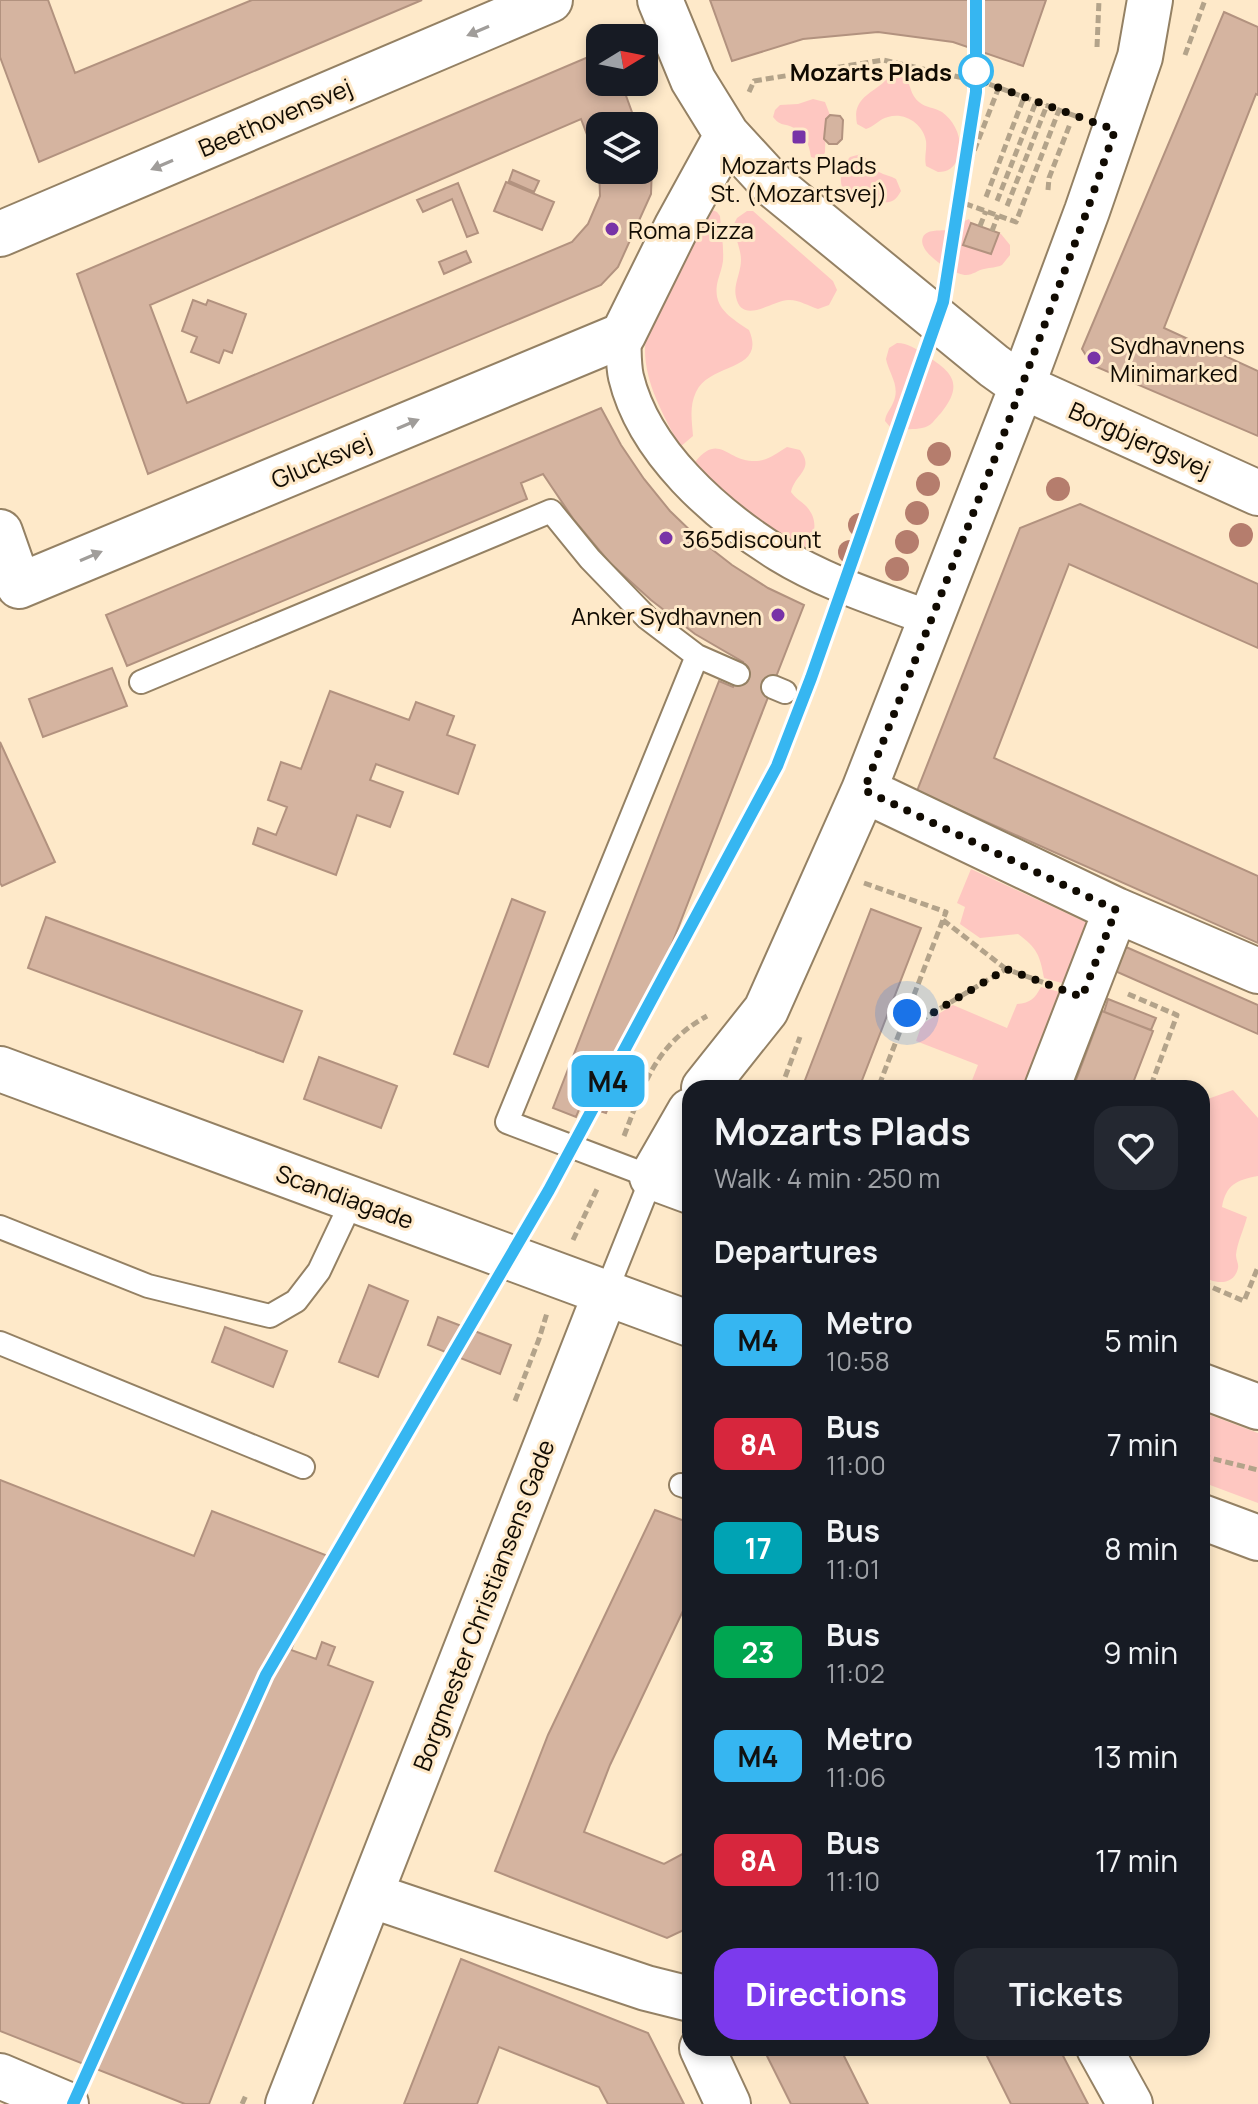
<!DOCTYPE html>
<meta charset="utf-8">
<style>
body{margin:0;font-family:Manrope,sans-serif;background:#242831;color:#f1f3f6;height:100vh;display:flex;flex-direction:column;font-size:30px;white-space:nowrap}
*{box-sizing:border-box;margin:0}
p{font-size:26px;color:#9ea1a6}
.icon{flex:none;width:44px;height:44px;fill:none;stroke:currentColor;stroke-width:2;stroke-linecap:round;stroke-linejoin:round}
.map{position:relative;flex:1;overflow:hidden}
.panel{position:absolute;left:682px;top:1080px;width:528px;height:976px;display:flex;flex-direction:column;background:#171b24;border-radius:24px;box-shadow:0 4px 12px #0003}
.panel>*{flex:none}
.badge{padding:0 16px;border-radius:12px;font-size:28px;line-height:52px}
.needle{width:52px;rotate:80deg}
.tools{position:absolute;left:586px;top:24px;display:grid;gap:16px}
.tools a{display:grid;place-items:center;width:72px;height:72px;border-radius:16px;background:#171b24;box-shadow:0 4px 12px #0003;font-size:40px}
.you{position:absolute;width:40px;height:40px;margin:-20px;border:6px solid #fff;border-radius:50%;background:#1a73e8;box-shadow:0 0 0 12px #1a73e833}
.map>.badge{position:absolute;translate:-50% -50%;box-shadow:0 0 0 4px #fff}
h2{padding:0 32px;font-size:30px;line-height:72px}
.round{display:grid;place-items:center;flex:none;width:84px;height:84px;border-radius:24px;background:#242831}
.summary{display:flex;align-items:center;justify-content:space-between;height:136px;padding:0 32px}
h1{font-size:38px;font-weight:700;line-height:60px}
.button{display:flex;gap:16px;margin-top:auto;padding:16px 32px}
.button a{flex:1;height:92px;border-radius:24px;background:#7c3aed;color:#fff;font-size:32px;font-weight:700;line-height:92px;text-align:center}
.button a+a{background:#242831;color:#f1f3f6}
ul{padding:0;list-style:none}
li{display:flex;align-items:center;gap:24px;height:104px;padding:0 32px}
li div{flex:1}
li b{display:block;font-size:30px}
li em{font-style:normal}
li .badge{min-width:88px;font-weight:700;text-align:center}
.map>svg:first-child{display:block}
.green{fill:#fec7c1}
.building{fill:#d5b4a0;stroke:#b2927f;stroke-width:2;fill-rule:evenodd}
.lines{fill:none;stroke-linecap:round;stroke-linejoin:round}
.service-casing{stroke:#948164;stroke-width:26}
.pedestrian-casing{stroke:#948164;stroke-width:38}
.minor-casing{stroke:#948164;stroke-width:48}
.tertiary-casing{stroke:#948164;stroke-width:48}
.path{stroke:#b3a38a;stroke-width:5;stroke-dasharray:8 4;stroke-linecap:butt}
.service{stroke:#fff;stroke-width:22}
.pedestrian{stroke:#fff;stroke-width:34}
.minor{stroke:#fff;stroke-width:44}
.tertiary{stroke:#fff;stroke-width:44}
.tree{fill:#b57d6d}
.oneway{fill:#a09d9a}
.line-casing{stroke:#fff;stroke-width:18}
.line{stroke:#36b6f1;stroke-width:12}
.walk{stroke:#110b02;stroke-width:8;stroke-dasharray:0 14.4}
.stop-dot{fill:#fff;stroke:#36b6f1;stroke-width:4}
.poi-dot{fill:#7833a7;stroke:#fee9c9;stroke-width:3}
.labels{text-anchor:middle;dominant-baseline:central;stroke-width:6;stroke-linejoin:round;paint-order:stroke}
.stop-label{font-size:24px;font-weight:bold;fill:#110b02;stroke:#fee9c9;text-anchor:end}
.street-label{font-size:24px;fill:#110b02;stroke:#fee9c9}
.poi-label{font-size:24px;fill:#110b02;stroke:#fee9c9;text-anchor:start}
</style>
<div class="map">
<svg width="1258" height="2104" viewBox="0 0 1258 2104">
<rect width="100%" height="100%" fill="#fee9c9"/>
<path class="green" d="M895 75C915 79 906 91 919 102 926 108 934 107 942 112 956 122 964 142 958 158 954 168 948 172 938 172L926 166C924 157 927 150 926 141 923 124 905 112 888 117 879 119 875 126 866 129L857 124C853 103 864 97 879 86 885 82 887 77 895 75Z
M813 99 825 102 830 115 826 119 825 152 823 157 818 159 811 157C809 144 805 132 792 127 783 123 780 126 773 117L775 110 780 105 798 104Z
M861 154C868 159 871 167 879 172 884 175 891 176 896 179L901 191C895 202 891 203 880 202 873 202 868 205 861 203 837 197 836 173 850 157Z
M708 208 717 212 720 216C721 231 724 246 723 261 722 268 720 273 718 280 711 307 730 317 749 330 767 372 710 362 696 392 689 407 692 421 693 436L680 447C662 411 640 377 646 335Z
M747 211H753L833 281 837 290 829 305 818 309C808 306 800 300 789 300 773 300 742 326 736 297 733 285 741 273 741 260 741 248 734 237 734 224L737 218Z
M969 219 971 223 964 245 991 254 999 233 1001 234 1010 245V255L1002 265C996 268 991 267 984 269 978 270 973 275 966 275 954 275 916 252 923 237 927 229 939 231 946 230 955 228 961 222 969 219Z
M897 343C908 343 916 349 925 355 953 372 964 384 941 413 935 419 931 427 922 428 913 430 900 429 891 428L885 421C886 413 890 410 893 403 901 386 889 374 886 359L889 348Z
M787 447 800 450C815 470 795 474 791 492 795 498 801 501 806 506 819 520 815 534 807 550 764 531 724 498 695 462 719 433 726 460 752 461 767 462 775 454 787 447Z
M971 869 1092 925 1069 985 1044 978C1040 955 1037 948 1018 934L980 938 960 924 965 907 957 903Z
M1041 987 1067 994 1031 1088H969L978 1065 916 1041 922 1024 953 1005 1007 1028 1017 1004C1031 1003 1035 998 1041 987Z
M1233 1090 1258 1118V1176C1236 1180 1226 1185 1222 1207L1247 1217C1244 1229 1237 1243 1236 1255 1236 1260 1239 1264 1238 1268 1234 1287 1212 1284 1202 1275V1101Z
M1202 1412 1258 1433V1503L1202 1482Z"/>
<path class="building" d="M0 0H48L75 73 252 0H422L39 162 0 57Z
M710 0H1046L1023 66 953 42 878 32 803 39 732 61Z
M1224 12 1258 27V95L1256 94 1164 328 1258 371V436L1092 365 1082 349Z
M600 52V82H621L637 126H600V170H644V144L652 165 651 194 618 267 601 285 148 474 77 274ZM581 119 599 166 600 196 588 224 572 242 187 403 150 305Z
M830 115 840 116 843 120 842 139 837 144H829L824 139 826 119Z
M513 170 539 181 534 192 509 181Z
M506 182 554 202 542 230 494 211Z
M458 183 478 233 467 237 452 199 423 212 417 200Z
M971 223 999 233 991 254 963 245Z
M466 251 471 262 444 274 439 262Z
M193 300 206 305 208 300 246 314 232 353 224 350 219 363 191 352 197 337 182 331Z
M601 408 621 445 644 479 670 511 700 540 732 565 768 588 804 605 606 1113 581 1105 576 1117 553 1108 719 681 733 687 743 662 695 634 651 600 610 563 574 520 543 474 521 483 527 499 127 666 106 615Z
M1080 504 1258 584V648L1069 564 994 758 1258 876V943L917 791 1020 528Z
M112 668 127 706 43 737 29 699Z
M330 691 409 720 416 702 454 716 447 735 475 745 458 794 376 764 370 780 403 792 390 827 357 815 336 875 253 844 258 828 276 835 287 807 268 800 281 762 301 769Z
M0 742 55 862 2 886 0 883Z
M512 899 545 912 488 1067 454 1054Z
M871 909 921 928 859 1088H802Z
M46 917 302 1011 283 1062 28 968Z
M1126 947 1258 1005V1034L1115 971Z
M1108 999 1156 1018 1151 1030 1104 1012Z
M1102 1011 1153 1031 1131 1088H1073Z
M319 1057 397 1086 381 1128 304 1099Z
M369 1285 408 1301 378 1377 339 1362Z
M438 1317 511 1345 500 1374 428 1345Z
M225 1327 287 1351 273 1387 212 1362Z
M0 1480 194 1556 212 1511 328 1556 291 1650 316 1659 322 1642 335 1647 328 1665 373 1682 209 2104H185L0 2031Z
M655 1510 690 1523V1596L610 1765 584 1832 664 1864 690 1850V1927L667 1938 495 1871 548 1735Z
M461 1959 648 2033 684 2104H608L599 2087 499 2047 477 2104H404Z
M763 2048H840L868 2104H791Z
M983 2048H1059L1088 2104H1011Z"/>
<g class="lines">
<defs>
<path id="service" d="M697 656 738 674
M141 682 551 511 590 559 647 618 697 656 507 1122 652 1177 606 1292
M773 687 785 692
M0 1227 148 1286 270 1316 296 1301 319 1271 353 1199
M0 1343 303 1467
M681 1485 690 1488"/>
<path id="pedestrian" d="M623 335C624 348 623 364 626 377 644 452 716 515 779 554 826 583 881 600 932 619"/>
<path id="minor" d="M660 0 693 80 727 135 773 185 994 366 1022 386 864 790 766 1010 704 1088
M0 234 550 0
M0 532 19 586 623 335 677 226 727 135
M864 790 1116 910 1258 971
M0 1069 690 1324
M1047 1088 1116 910
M690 1111 652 1177 690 1191
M1202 1386 1258 1407
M1202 1517 1258 1538
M370 1895 646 1988 690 1999
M702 2048 728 2104
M1099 2048 1130 2104
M0 2076 66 2104
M288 2104 606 1292"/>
<path id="tertiary" d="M1150 0 1140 57 1087 211 1022 386 1258 493"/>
</defs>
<use href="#service" class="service-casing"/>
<use href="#pedestrian" class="pedestrian-casing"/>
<use href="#minor" class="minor-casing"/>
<use href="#tertiary" class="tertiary-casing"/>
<path class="path" d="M1097 47 1099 0
M1185 55 1205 0
M999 87 955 200 1016 222 1059 110
M749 92 754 81 883 60 986 83 1078 117
M1048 190 1049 178 1070 124
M986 197 1024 97
M997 201 1036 102
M1007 206 1047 105
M980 226 986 211
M992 231 998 215
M864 883 946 912 878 1088
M943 920 1006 969
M1128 994 1177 1015 1150 1088
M907 1013 926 1017 1006 969 1045 983
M781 1088 800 1037
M624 1136C644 1084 655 1045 707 1016
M573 1240 598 1187
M1202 1283 1244 1301 1258 1267
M515 1401 539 1339 547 1313
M1202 1456 1258 1470
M242 2104 247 2093"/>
<use href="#service" class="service"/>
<use href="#pedestrian" class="pedestrian"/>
<use href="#minor" class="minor"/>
<use href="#tertiary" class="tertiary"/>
</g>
<g class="tree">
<circle cx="939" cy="454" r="12"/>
<circle cx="928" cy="484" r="12"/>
<circle cx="1058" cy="489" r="12"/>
<circle cx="917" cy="513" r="12"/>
<circle cx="860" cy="525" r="12"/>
<circle cx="1241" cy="535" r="12"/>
<circle cx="907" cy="542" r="12"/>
<circle cx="850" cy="552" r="12"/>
<circle cx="897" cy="569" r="12"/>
</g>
<defs><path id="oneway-solid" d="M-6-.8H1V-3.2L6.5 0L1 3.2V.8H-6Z" transform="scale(2)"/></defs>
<g class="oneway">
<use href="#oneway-solid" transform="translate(478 31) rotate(157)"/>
<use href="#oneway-solid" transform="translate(162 165) rotate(157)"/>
<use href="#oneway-solid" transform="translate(408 424) rotate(-23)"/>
<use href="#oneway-solid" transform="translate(91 556) rotate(-23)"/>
</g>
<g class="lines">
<defs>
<path id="line" d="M73 2104 266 1675 549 1190 777 766 811 678 943 302 976 92V0"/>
</defs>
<use href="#line" class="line-casing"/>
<use href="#line" class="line"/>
<path class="walk" d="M907 1013 926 1017 1006 969 1082 997 1116 910 864 790 993 463 1087 211 1115 130 986 83 976 71"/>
</g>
<circle class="stop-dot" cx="976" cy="71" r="16"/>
<g class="poi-dot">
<rect x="791" y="129" width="16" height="16" rx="4"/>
<circle cx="612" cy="229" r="8"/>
<circle cx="1094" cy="358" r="8"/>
<circle cx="666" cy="538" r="8"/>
<circle cx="778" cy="615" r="8"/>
</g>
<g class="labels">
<g class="stop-label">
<text x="952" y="71">Mozarts Plads</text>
</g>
<g class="street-label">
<text transform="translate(275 117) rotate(-23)">Beethovensvej</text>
<text transform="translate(1140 439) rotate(24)">Borgbjergsvej</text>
<text transform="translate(321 460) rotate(-23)">Glucksvej</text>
<text transform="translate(345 1196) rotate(20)">Scandiagade</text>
<text transform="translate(483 1605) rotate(-69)">Borgmester Christiansens Gade</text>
</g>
<g class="poi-label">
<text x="799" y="164" text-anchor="middle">Mozarts Plads<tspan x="799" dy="28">St. (Mozartsvej)</tspan></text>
<text x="628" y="229">Roma Pizza</text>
<text x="1110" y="344">Sydhavnens<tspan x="1110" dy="28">Minimarked</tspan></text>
<text x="682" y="538">365discount</text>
<text x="762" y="615" text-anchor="end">Anker Sydhavnen</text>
</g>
</g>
</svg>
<div class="tools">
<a><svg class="needle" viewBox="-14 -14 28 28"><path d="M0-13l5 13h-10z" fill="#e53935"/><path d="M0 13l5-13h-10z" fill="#9ea1a6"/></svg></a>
<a><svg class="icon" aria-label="layers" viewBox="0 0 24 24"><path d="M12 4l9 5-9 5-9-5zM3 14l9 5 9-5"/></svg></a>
</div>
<div class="you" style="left:907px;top:1013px"></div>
<b class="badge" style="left:608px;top:1081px;background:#36b6f1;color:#111">M4</b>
<section class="panel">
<div class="summary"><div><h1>Mozarts Plads</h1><p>Walk · 4 min · 250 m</p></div><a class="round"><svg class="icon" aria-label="heart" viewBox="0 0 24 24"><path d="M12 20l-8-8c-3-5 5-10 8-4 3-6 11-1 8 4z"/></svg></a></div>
<h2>Departures</h2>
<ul>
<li><span class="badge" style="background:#36b6f1;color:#111">M4</span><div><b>Metro</b><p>10:58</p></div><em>5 min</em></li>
<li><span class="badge" style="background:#d7263d;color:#fff">8A</span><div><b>Bus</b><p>11:00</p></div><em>7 min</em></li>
<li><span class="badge" style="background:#00a3b4;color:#fff">17</span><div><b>Bus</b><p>11:01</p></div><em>8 min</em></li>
<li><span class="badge" style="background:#00a651;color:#fff">23</span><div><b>Bus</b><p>11:02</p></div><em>9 min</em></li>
<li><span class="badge" style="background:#36b6f1;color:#111">M4</span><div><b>Metro</b><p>11:06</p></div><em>13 min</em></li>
<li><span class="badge" style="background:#d7263d;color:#fff">8A</span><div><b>Bus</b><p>11:10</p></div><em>17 min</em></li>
</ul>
<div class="button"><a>Directions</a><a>Tickets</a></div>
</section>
</div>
